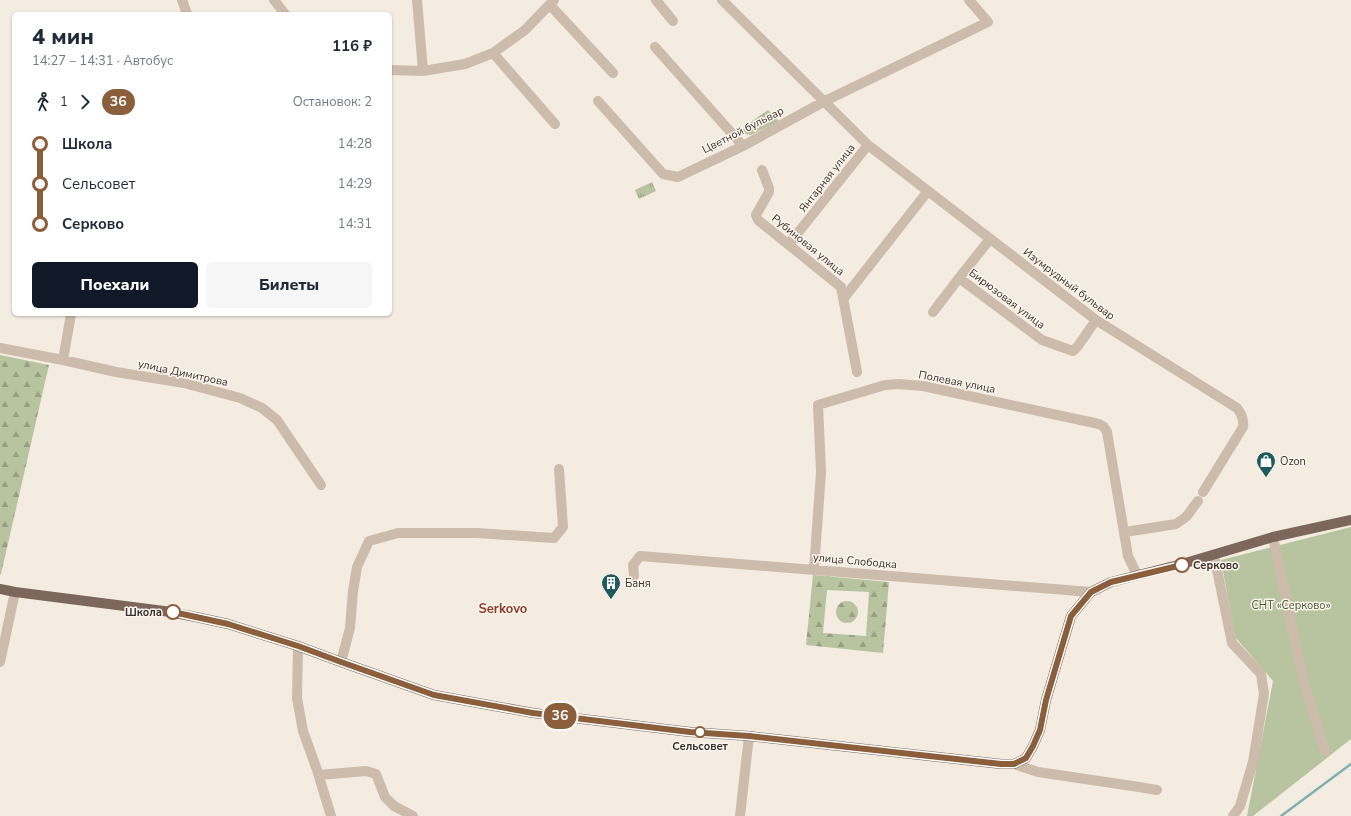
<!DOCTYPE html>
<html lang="ru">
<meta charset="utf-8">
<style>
body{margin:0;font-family:"Nunito Sans",sans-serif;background:#f6f6f7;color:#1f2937;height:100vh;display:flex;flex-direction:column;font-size:15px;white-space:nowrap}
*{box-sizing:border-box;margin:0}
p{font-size:13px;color:#747a83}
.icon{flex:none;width:22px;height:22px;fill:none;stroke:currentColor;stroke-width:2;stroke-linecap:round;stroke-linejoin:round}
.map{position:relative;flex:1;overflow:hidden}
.drawer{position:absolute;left:12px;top:12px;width:380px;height:304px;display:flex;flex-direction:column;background:#fff;border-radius:6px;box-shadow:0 1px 3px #0004}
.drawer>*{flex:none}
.badge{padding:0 8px;border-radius:13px;font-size:14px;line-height:26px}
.map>.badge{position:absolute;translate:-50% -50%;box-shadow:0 0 0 2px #fff}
.legs{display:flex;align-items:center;gap:6px;height:44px;padding:0 20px;font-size:13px}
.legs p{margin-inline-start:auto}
.overview{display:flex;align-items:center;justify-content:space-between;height:68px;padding:0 20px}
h1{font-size:22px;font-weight:800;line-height:30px}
.cta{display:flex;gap:8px;margin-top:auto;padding:8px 20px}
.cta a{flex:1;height:46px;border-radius:6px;background:#111827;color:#fff;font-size:16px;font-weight:800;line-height:46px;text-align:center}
.cta a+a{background:#f6f6f7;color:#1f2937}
ul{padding:0 20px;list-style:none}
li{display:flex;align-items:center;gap:14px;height:40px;font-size:15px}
li i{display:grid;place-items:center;width:6px;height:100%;margin:0 5px;background:currentColor}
li i::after{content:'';width:10px;height:10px;margin:-5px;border:3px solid;border-radius:50%;background:#fff}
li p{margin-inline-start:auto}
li:first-child i{background:linear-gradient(#0000 50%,currentColor 0)}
li:last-child i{background:linear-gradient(currentColor 50%,#0000 0)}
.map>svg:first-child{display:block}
.forest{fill:url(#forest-firs);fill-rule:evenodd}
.park{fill:url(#park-tufts)}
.garden{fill:#b8c4a0}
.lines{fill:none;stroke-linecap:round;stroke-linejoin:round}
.stream{stroke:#7fb0b2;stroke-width:2.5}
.minor{stroke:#cdbbac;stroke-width:10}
.major{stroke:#7d675c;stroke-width:10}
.line-1-casing{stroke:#fff;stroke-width:9}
.line-1{stroke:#8b5e3c;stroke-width:6}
.stop-1-dot{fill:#fff;stroke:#8b5e3c;stroke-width:2}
.labels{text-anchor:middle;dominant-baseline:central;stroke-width:3;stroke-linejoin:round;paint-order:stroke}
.street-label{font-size:11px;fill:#3b302b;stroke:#fbf5ee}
.poi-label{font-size:11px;fill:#3b302b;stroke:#fbf5ee;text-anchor:start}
.stop-label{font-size:11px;font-weight:bold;fill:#3b302b;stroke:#fbf5ee;text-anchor:start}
.park-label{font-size:11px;fill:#4a5a2e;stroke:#fbf5ee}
.quarter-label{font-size:13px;font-weight:bold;fill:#8c3b22;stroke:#fbf5ee}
</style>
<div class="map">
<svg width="1351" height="816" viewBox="0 0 1351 816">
<defs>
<pattern id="forest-firs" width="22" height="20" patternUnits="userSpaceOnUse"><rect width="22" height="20" fill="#b8c4a0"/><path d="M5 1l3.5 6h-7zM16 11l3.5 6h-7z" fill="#97a083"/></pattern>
<pattern id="park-tufts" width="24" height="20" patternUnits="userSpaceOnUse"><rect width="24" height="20" fill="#b8c4a0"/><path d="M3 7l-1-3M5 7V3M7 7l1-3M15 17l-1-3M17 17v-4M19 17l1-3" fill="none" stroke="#97a083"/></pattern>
</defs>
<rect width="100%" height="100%" fill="#f4ebe1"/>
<path class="forest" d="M0 355 49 365 1 574 0 575Z
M813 575 889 582 883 653 806 645ZM827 590 869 592 866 636 823 633Z
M836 612a11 11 0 1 1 22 0a11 11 0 1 1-22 0Z"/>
<path class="park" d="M768 110 779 121 751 135 745 134 743 132 744 127Z
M652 182 656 191 639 199 635 190Z"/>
<path class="garden" d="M1351 527V739L1253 816H1247L1273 681 1235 637 1221 560Z"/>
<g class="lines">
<path class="stream" d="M1281 816 1351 764"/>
<path class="minor" d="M182 0 187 14
M274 0 285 14
M417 0 423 71
M656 0 673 21
M722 0 868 145 1096 320 1237 408C1241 413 1244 420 1243 427L1203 492
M550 5 613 73
M655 47 743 146
M493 53 555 124
M390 70 423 71 465 64 493 53 525 30 554 0
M598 101 663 174 678 177 743 146 825 101 988 22 969 0
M762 170 769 188V192L756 215 758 220 841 287 857 372
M789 244 868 145
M959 278 1042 340 1073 351 1078 346 1096 320
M844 298 928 191
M933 312 959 278 990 239
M0 348 63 360 116 372 184 383 240 398 262 408 277 420 321 485
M63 360 71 314
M1125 532 1176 524 1186 517 1198 501
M1273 537 1303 679 1325 751
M1214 555 1232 643 1261 674 1264 694 1253 762 1240 806 1233 816
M814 570 821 472 818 405 885 385 898 384 923 386 1099 424 1104 427 1107 432 1128 556 1137 575
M634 576 633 565 640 556 1091 592
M298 646 297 698 303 731 317 770 331 816
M0 662 15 592
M341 662 350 628 353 591 357 567 369 541 398 533H477L554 538 563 527 559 469
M1014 764 1038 772 1139 787 1157 790
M319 775 366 771 376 774 385 797 394 806 413 816
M740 816 749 736"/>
<path class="major" d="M0 589 15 592 164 611 196 617 228 624 298 646 341 662 434 695 533 713 690 732 749 736 1001 764H1014L1026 758 1033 746 1040 730 1046 700 1071 616 1091 592 1111 582 1182 564 1273 537 1351 520"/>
</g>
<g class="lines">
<defs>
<path id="line-1" d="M173 612 228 624 298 646 341 662 434 695 533 713 690 732 749 736 1001 764H1014L1026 758 1033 746 1040 730 1046 700 1071 616 1091 592 1111 582 1182 565"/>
</defs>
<use href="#line-1" class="line-1-casing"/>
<use href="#line-1" class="line-1"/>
</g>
<defs>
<symbol id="shop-pin" viewBox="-11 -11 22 30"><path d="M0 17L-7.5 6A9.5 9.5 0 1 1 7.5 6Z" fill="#1f5a5e" stroke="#fbf5ee"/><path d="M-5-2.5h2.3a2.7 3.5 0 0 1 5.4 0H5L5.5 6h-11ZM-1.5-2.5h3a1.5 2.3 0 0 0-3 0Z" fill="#fff"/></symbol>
<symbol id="building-pin" viewBox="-11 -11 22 30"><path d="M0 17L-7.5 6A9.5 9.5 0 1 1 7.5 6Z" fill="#1f5a5e" stroke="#fbf5ee"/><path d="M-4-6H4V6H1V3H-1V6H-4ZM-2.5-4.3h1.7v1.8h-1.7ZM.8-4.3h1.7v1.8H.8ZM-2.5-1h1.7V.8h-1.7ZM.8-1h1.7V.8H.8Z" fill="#fff"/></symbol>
</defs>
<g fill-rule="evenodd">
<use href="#shop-pin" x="1255" y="450" width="22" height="30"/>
<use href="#building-pin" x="600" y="572" width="22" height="30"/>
</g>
<g class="stop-1-dot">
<circle cx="1182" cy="565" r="7"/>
<circle cx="173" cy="612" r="7"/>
<circle cx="700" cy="732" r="5"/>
</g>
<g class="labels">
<g class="street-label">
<text transform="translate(743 130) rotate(-27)">Цветной бульвар</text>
<text transform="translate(827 178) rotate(-52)">Янтарная улица</text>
<text transform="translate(808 245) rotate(39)">Рубиновая улица</text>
<text transform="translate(1069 284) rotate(37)">Изумрудный бульвар</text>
<text transform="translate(1007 299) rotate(37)">Бирюзовая улица</text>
<text transform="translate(183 373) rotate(12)">улица Димитрова</text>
<text transform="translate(957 382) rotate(11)">Полевая улица</text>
<text transform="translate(855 561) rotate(5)">улица Слободка</text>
</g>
<g class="poi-label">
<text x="1280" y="461">Ozon</text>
<text x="625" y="583">Баня</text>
</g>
<g class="stop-label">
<text x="1193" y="565">Серково</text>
<text x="162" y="612" text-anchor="end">Школа</text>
<text x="700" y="746" text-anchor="middle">Сельсовет</text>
</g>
<g class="park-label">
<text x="1291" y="605">СНТ «Серково»</text>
</g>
<g class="quarter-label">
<text x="503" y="609">Serkovo</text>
</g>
</g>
</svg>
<b class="badge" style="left:560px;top:716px;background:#8b5e3c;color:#fff">36</b>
<section class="drawer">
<div class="overview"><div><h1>4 мин</h1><p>14:27 – 14:31 · Автобус</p></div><b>116 ₽</b></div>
<div class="legs"><svg class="icon" aria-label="walk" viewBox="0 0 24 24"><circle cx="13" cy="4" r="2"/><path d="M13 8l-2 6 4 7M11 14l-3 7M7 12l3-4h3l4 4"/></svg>1<svg class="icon" aria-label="forward" viewBox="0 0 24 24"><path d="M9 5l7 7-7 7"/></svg><b class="badge" style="background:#8b5e3c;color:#fff">36</b><p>Остановок: 2</p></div>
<ul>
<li><i style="color:#8b5e3c"></i><b>Школа</b><p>14:28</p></li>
<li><i style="color:#8b5e3c"></i><span>Сельсовет</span><p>14:29</p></li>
<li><i style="color:#8b5e3c"></i><b>Серково</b><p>14:31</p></li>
</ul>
<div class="cta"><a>Поехали</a><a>Билеты</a></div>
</section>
</div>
